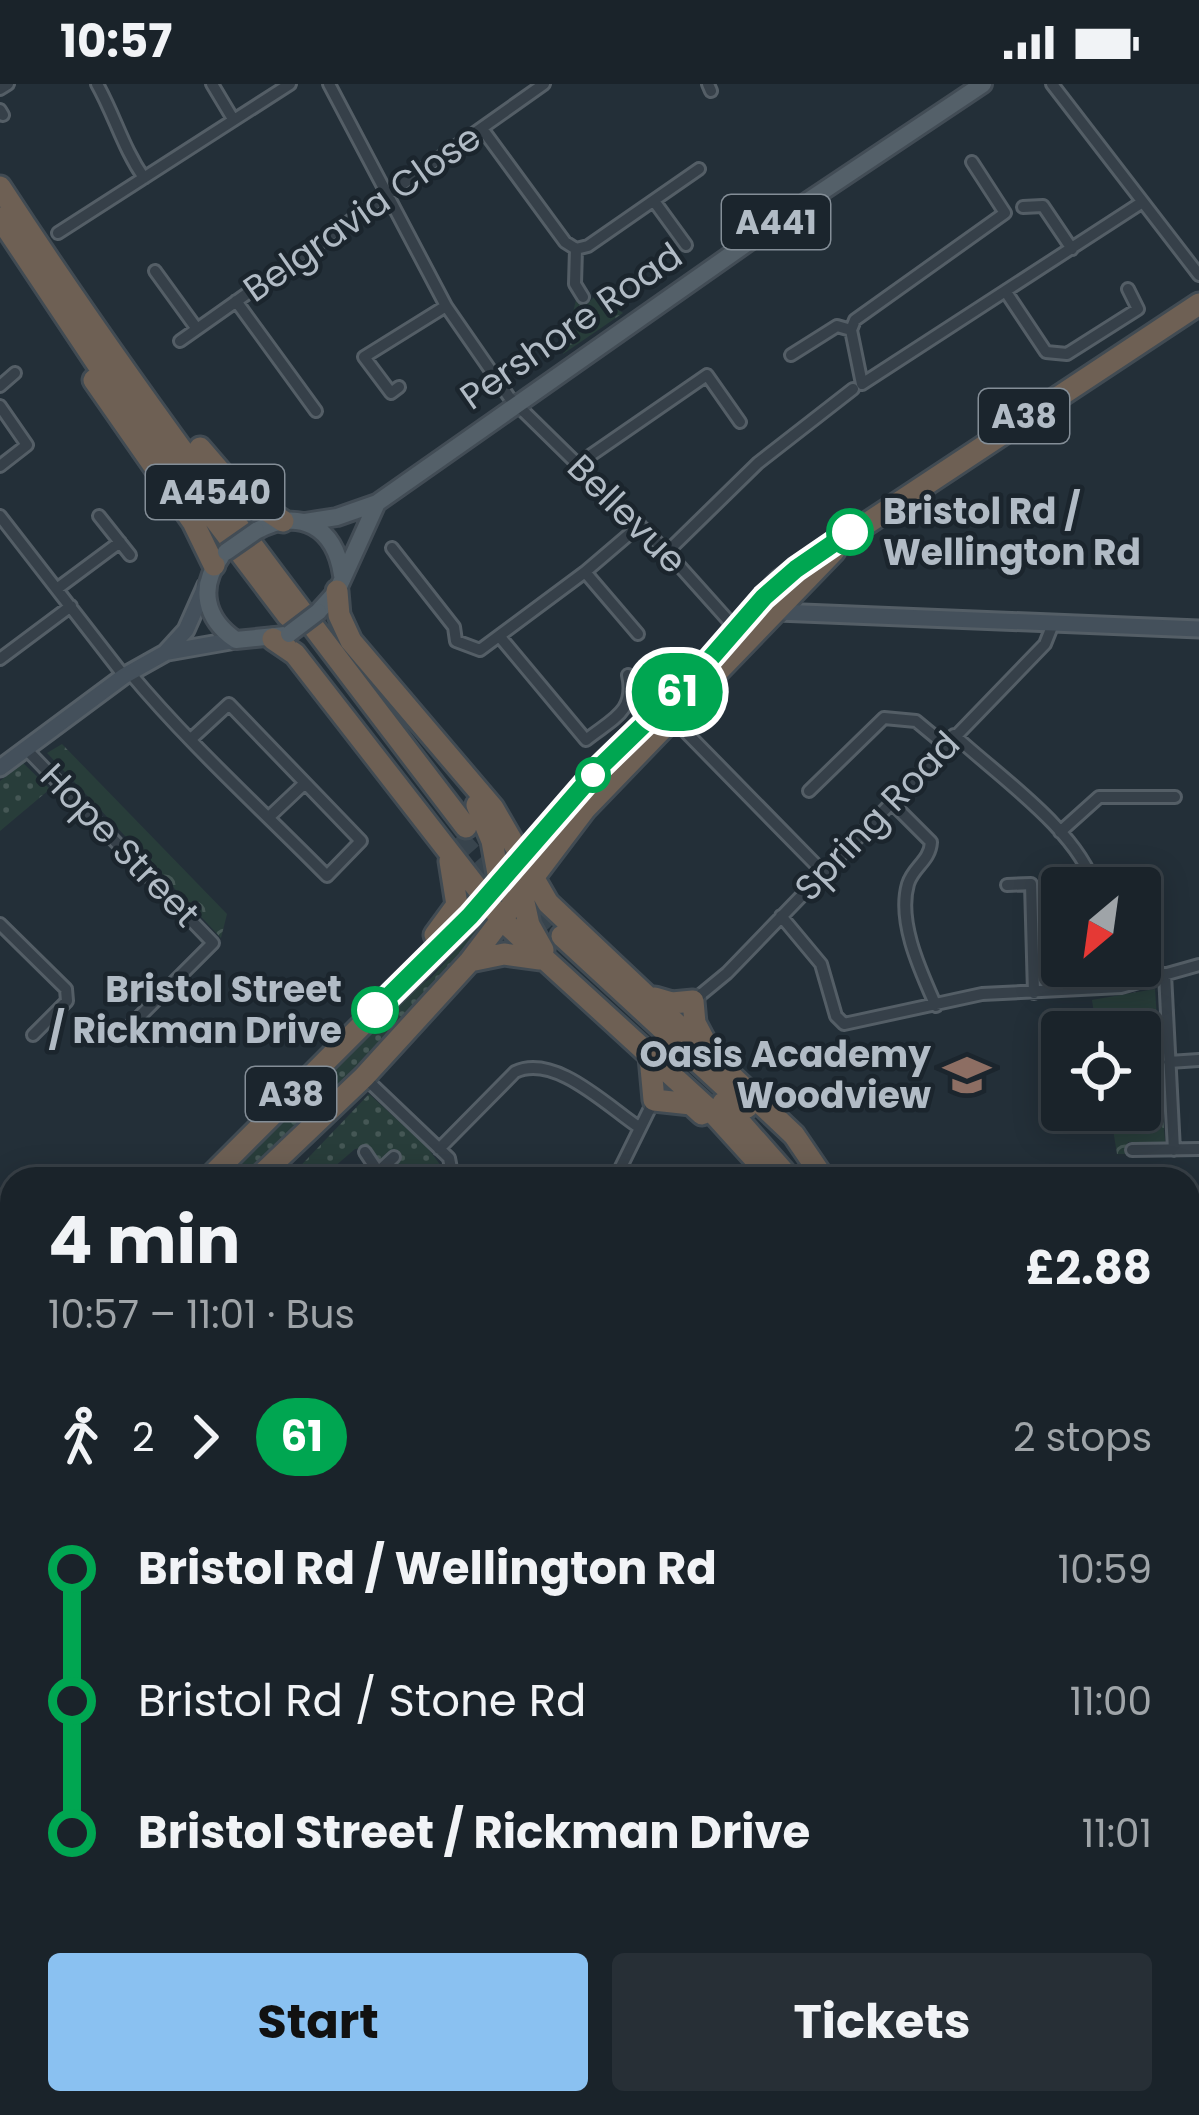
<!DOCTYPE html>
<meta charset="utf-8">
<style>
body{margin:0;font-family:Poppins,sans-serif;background:#272f36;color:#f1f3f6;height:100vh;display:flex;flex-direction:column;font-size:45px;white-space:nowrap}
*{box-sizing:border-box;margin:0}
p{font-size:39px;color:#9fa4a8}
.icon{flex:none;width:66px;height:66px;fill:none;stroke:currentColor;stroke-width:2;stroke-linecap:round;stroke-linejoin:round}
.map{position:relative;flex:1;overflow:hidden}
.side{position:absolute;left:0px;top:1083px;width:1200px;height:948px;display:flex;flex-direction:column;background:#1a232a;border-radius:36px 36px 0 0;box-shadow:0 6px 30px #0003,0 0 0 3px #384047}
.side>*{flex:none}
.badge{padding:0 24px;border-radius:39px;font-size:42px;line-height:78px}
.needle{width:78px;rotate:209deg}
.fabs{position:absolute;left:1041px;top:783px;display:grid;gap:24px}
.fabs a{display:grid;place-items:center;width:120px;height:120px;border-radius:12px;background:#1a232a;box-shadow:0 6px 30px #0003,0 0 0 3px #384047;font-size:60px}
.map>.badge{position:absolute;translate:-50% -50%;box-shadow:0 0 0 6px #fff}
.legs{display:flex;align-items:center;gap:18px;height:132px;padding:0 48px;font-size:39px}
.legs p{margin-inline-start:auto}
.headline{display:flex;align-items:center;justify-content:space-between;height:204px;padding:0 48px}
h1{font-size:66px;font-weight:700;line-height:90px}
.primary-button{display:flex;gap:24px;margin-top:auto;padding:24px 48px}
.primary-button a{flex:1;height:138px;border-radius:12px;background:#8ac1f1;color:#111;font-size:48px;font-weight:700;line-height:138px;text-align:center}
.primary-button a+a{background:#272f36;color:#f1f3f6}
ul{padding:0 48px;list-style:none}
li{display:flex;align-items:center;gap:42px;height:132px;font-size:45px}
li i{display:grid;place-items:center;width:18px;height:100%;margin:0 15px;background:currentColor}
li i::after{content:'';width:30px;height:30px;margin:-15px;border:9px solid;border-radius:50%;background:#1a232a}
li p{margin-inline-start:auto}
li:first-child i{background:linear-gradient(#0000 50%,currentColor 0)}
li:last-child i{background:linear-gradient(currentColor 50%,#0000 0)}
.status{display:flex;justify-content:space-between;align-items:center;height:84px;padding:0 60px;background:#1a232a;direction:ltr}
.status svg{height:33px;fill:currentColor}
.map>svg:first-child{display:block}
.grass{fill:url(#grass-dots)}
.park{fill:url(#park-crowns)}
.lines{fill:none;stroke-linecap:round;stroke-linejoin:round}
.highway-tunnel{stroke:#38444d;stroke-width:21;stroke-dasharray:21 10;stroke-linecap:butt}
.street-casing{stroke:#545e66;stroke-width:16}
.secondary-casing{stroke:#545e66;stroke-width:21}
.primary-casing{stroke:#424c55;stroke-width:22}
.highway-casing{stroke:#414b53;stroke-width:27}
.street{stroke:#364049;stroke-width:10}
.secondary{stroke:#44505b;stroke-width:15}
.primary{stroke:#546069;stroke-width:16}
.highway{stroke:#6e6054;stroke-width:21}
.primary-bridge-casing{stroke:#424c55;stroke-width:22;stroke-linecap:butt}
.primary-bridge{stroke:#546069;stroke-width:16}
.line-1-casing{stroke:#fff;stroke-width:27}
.line-1{stroke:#00a651;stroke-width:18}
.stop-1-dot{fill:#fff;stroke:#00a651;stroke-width:6}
.labels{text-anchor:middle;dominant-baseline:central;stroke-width:9;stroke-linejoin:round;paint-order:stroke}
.shield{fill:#1b252d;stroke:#848e97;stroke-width:3}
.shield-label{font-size:33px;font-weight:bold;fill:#b1bbc5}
.street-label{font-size:36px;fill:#b1bbc5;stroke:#1b252d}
.stop-label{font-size:36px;font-weight:bold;fill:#b1bbc5;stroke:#1b252d;text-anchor:start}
.poi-label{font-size:36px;font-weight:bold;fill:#b1bbc5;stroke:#1b252d;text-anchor:end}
</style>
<div class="status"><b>10:57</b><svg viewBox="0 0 49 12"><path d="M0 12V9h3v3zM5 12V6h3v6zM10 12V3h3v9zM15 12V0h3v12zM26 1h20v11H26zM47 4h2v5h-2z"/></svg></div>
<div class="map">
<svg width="1199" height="2031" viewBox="0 0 1199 2031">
<defs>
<pattern id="grass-dots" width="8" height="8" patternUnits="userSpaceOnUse" patternTransform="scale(3)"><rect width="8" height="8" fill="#283d3a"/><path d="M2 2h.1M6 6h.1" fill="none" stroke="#455755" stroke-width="1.8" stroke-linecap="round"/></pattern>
<pattern id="park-crowns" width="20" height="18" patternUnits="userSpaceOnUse" patternTransform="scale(3)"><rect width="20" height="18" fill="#283d3a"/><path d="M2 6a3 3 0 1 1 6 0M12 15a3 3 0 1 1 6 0" fill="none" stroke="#455755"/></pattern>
</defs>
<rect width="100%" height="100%" fill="#232f38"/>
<path class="grass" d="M596 211 623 229 563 270 576 216 587 220Z
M23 679 50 705 0 747V697Z
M478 842 481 845C406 934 326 1014 243 1095H218L390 921 431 894Z
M369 1010 427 1063 444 1086 443 1095H388L384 1088 392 1069 378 1079 365 1064 355 1065 320 1095H288Z"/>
<path class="park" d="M62 660 227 830 221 854 47 669Z
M1155 905 1165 1058H1128L1127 1070H1117L1110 1026H1140V948H1097L1092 916Z
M384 2019H503L497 2031H380Z"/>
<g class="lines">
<path class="highway-tunnel" d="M457 753 506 808
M518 802 562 852"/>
<defs>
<path id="street" d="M97 0C115 32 123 64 144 94
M212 0 233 35
M329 0 446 222 509 313 667 468 735 544
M708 0 711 7
M1052 0 1199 191
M0 5 8 0
M0 26 3 31
M483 46 565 158 576 165 588 162 699 85
M972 78 1005 129 855 236 851 246 862 300 1141 119
M654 117 686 161
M1023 123 1043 122 1072 165
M58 149 290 0
M576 165 575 200 583 213
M155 187 197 245
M1006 208 1046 268 1067 270 1138 225 1128 205
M236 217 316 327
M180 257 544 0
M791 271 837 242 851 246
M0 302 15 289
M399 303 391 309 364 273 446 222
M0 322 27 361 0 382
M578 380 707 291 740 338
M0 432 124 592
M99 432 130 471
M392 464 454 543 456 557 480 566 585 488 640 441
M667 468 758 379 853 305
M585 488 638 550
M58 504 120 458
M500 553 586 656C612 635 636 628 628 591
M0 575 71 522
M130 589C190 661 261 725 327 792L361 757 229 620 191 655
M673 635 823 788
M954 651C997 691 1079 747 1095 804
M26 665 213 859 120 952
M809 707 884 634 916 637 945 661
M891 718 931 758C930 777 913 783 908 800 897 838 921 888 936 922
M269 733 305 699
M1060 748 1099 713H1175
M1007 801 1031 800 1034 909
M781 832 821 880 836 932 844 940 982 910 1121 903 1199 881
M0 840 66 905 67 917 33 951
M1116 882 1121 903
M1165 890 1174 1066
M693 917 727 889 1045 560 1053 540
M1169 978 1199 976
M364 993 449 1074 453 1095
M439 1065 515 988C555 969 608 1023 640 1044
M1132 1066 1199 1065
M365 1068 383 1095
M379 1087 394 1073
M615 1095 654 1016
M691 1095 694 1093
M1188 1235 1199 1233
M0 1294 12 1303
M0 1438 12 1443
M1188 1629 1199 1619
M0 1638 12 1642
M0 1838 12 1833
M32 2019 34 2031
M195 2019 196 2031
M956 2019 963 2031
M371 2031 375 2019
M505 2031 510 2019"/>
<path id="secondary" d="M778 528 1199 545
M168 568 236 556
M0 684 124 592 165 569 186 546 206 501
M0 1937H12
M637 2019 668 2031
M1088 2031 1104 2019"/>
<path id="primary" d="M305 438 337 433 377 419 790 129 983 0
M256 447C300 423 335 443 342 491
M221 473C198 503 205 535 236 556L285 551
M318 528 337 507 377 419"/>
<path id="highway" d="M0 103C144 324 306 534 466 743
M0 134 98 281 288 532
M94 296 193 438 214 481
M200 364 237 407 283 437
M337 507 339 531 351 557 493 724 548 819 794 1051 824 1095
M273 555 295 570 502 836 714 1030 773 1095
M477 721 492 757 501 806
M520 800 529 841 543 866
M435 851 457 821 450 777
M562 852 747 1023
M470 877 504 870 540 875
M655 914 672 919 693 917 695 939 705 958
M650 973 654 1016 691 1020 702 1030
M723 1019 790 1095
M208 1095 470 833 598 685 703 583 780 497 1199 220
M257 1095 364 993 470 877 585 725 834 467
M0 1363 12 1345
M0 1428 12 1407
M1188 1897 1199 1908
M1188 1921 1199 1937
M1188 1961 1199 1978"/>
</defs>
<use href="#street" class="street-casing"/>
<use href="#secondary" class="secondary-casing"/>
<use href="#primary" class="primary-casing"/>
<use href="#highway" class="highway-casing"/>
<use href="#street" class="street"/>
<use href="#secondary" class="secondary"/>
<use href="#primary" class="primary"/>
<use href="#highway" class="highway"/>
<defs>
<path id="primary-bridge" d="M226 468 256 447
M289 550 318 528"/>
</defs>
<use href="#primary-bridge" class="primary-bridge-casing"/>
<use href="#primary-bridge" class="primary-bridge"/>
</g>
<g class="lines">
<defs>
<path id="line-1" d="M375 926 470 832 598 685 703 583 764 513 796 485 850 448"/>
</defs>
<use href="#line-1" class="line-1-casing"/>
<use href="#line-1" class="line-1"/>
</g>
<defs>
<symbol id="school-bare" viewBox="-9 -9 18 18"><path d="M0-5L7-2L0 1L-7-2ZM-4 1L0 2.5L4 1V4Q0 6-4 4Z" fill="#8d6e63" stroke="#1b252d" stroke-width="2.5" paint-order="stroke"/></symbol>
</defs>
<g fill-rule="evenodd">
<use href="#school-bare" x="934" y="958" width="66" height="66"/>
</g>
<g class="stop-1-dot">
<circle cx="850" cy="448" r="21"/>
<circle cx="593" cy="691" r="15"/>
<circle cx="375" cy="926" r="21"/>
</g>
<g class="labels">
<g class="shield">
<rect x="722" y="111" width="108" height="54" rx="9"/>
<rect x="979" y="305" width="90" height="54" rx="9"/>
<rect x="146" y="381" width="138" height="54" rx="9"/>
<rect x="246" y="983" width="90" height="54" rx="9"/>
</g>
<g class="shield-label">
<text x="776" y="138">A441</text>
<text x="1024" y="332">A38</text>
<text x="215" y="408">A4540</text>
<text x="291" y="1010">A38</text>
</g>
<g class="street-label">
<text transform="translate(362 129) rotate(-35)">Belgravia Close</text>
<text transform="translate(571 242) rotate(-35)">Pershore Road</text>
<text transform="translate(627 430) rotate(45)">Bellevue</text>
<text transform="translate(877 732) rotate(-46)">Spring Road</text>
<text transform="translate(120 761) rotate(46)">Hope Street</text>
</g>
<g class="stop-label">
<text x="883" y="427">Bristol Rd /<tspan x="883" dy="41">Wellington Rd</tspan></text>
<text x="342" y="905" text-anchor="end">Bristol Street<tspan x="342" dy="41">/ Rickman Drive</tspan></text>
</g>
<g class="poi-label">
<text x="931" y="970">Oasis Academy<tspan x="931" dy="41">Woodview</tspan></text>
</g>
</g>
</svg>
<div class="fabs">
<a><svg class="needle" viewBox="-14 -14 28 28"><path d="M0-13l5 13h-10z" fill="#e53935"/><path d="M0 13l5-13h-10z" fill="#9fa4a8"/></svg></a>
<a><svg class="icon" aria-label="locate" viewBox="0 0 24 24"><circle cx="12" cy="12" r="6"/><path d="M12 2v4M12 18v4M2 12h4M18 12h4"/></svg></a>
</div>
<b class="badge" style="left:677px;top:608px;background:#00a651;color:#fff">61</b>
<section class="side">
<div class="headline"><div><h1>4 min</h1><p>10:57 – 11:01 · Bus</p></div><b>£2.88</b></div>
<div class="legs"><svg class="icon" aria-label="walk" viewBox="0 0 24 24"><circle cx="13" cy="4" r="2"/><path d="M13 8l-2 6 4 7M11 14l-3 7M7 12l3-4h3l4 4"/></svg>2<svg class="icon" aria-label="forward" viewBox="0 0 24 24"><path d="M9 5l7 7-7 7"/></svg><b class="badge" style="background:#00a651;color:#fff">61</b><p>2 stops</p></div>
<ul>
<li><i style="color:#00a651"></i><b>Bristol Rd / Wellington Rd</b><p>10:59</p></li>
<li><i style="color:#00a651"></i><span>Bristol Rd / Stone Rd</span><p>11:00</p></li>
<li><i style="color:#00a651"></i><b>Bristol Street / Rickman Drive</b><p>11:01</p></li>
</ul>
<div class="primary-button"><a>Start</a><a>Tickets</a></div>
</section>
</div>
